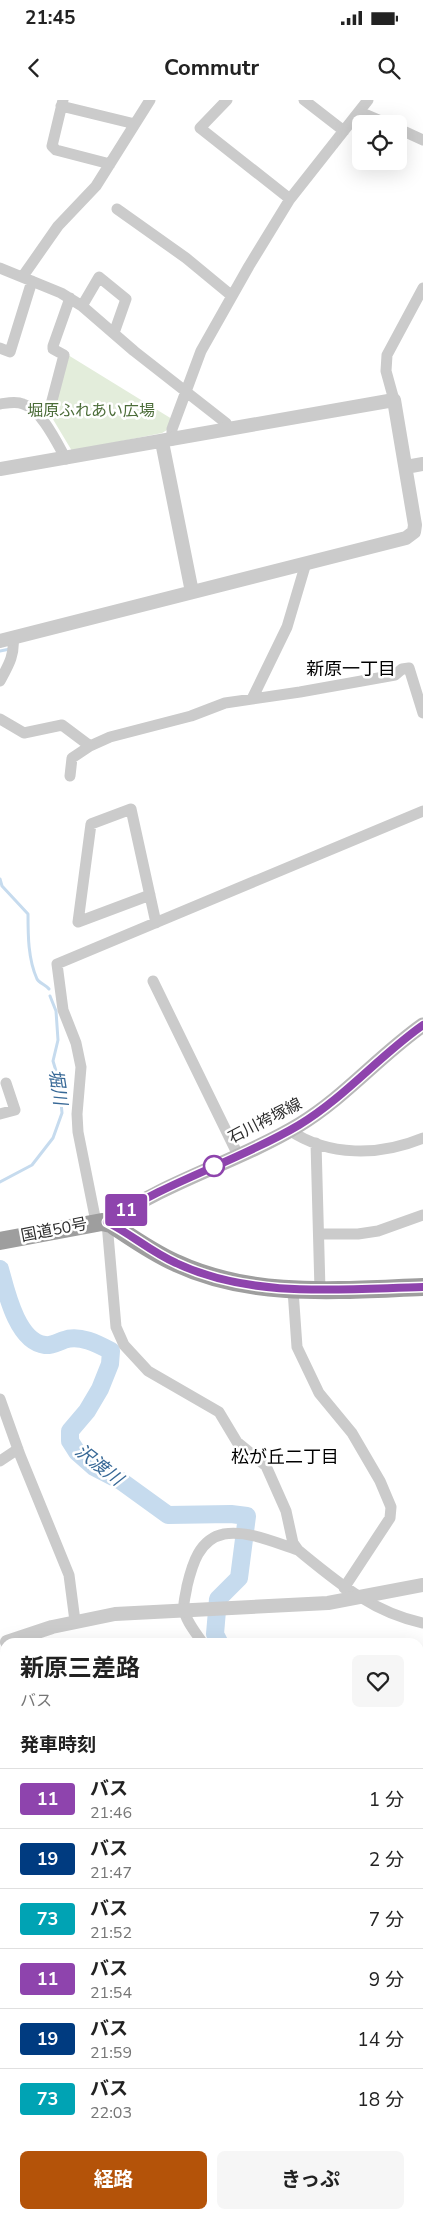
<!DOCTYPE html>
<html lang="ja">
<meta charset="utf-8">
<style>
body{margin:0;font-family:"Nunito Sans","Noto Sans JP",sans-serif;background:#f6f6f6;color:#222;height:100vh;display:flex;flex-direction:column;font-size:19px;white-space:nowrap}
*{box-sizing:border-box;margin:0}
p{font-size:16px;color:#767676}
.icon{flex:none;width:28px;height:28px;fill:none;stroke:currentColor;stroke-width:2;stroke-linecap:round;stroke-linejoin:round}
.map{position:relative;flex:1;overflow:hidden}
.panel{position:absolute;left:0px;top:1538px;width:424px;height:581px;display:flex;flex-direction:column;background:#fff;border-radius:15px 15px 0 0;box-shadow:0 5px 20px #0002}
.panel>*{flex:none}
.badge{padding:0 10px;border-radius:4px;font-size:18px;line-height:32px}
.controls{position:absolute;left:352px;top:15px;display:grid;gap:10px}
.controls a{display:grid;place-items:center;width:55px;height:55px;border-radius:8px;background:#fff;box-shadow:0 5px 20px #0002;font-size:25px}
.map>.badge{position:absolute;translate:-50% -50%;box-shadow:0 0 0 2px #fff}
h2{padding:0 20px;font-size:19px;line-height:45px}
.round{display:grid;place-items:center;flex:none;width:52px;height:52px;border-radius:8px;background:#f6f6f6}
.headline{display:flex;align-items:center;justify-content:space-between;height:85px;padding:0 20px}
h1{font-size:24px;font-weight:700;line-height:38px}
.action{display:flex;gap:10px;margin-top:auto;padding:10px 20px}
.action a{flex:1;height:58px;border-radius:8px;background:#b45309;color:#fff;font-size:20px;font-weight:700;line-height:58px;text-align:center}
.action a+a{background:#f6f6f6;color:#222}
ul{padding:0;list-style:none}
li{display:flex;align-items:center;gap:15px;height:60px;padding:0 20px;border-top:1px solid #e0e0e0}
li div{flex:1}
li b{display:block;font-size:19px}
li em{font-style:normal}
li .badge{min-width:55px;font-weight:700;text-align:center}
.status{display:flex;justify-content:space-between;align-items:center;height:35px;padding:0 25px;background:#fff;direction:ltr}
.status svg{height:14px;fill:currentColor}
header{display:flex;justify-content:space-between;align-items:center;height:65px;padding:0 20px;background:#fff;font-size:22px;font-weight:700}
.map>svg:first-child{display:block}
.green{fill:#e3eddb}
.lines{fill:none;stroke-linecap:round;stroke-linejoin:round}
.stream{stroke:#c6dbee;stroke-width:3}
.river{stroke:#c6dbee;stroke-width:18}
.minor{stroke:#cbcbcb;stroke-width:11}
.tertiary{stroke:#cbcbcb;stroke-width:14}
.secondary{stroke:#b8b8b8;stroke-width:15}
.trunk{stroke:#9e9e9e;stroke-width:18}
.rail{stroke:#838383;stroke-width:3;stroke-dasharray:5 4;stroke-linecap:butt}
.line-casing{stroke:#fff;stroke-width:11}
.line{stroke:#8e44ad;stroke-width:8}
.stop-dot{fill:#fff;stroke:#8e44ad;stroke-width:2.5}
.labels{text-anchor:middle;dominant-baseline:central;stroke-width:5;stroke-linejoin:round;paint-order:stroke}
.park-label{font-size:16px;fill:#4c6d39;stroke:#fff}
.street-label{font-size:16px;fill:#2e2e2e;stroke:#fff}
.neighbourhood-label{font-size:18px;fill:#000;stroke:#fff}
.water-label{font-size:18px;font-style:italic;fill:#376896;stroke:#fff}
</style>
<div class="status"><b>21:45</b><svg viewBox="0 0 49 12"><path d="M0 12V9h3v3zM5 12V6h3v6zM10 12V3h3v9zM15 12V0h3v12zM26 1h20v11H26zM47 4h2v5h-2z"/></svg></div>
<header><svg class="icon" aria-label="back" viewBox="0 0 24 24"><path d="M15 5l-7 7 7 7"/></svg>Commutr<svg class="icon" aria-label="search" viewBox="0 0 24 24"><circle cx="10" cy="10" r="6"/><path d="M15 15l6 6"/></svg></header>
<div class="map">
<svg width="423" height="2118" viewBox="0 0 423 2118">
<rect width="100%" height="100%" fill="#fff"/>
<path class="green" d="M68 255 172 319 167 330 162 333 72 351 51 316Z
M419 1753H423V1858L419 1859Z"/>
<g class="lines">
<path class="stream" d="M0 551 10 549
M0 779 2 786 28 814C28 835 28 859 37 879 39 883 46 885 49 889
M0 1082 32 1065 53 1038 62 1013 59 981 53 961 58 940 56 911 50 896"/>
<path class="river" d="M0 1169C6 1191 17 1242 45 1245 51 1246 58 1242 64 1240 79 1234 98 1244 111 1251L110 1264 100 1289 87 1311 70 1331V1341L77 1352 94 1367 121 1381 168 1415 231 1414 247 1416 239 1478 218 1499 215 1534 219 1542
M419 1704 423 1712"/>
<path class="minor" d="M63 0 52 46 56 50 110 64
M227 0 200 28 290 99
M304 0 344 31
M61 6 135 24
M360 12 388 24
M399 29 423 40
M117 109 186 158 232 196
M0 168 61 193 82 206 134 251 226 323 229 329
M23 176 58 126 96 86 150 0
M82 206 99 177 126 199 114 233
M0 248 10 252 32 181
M394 300 386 271 387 255 423 188
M0 304C8 303 16 301 23 304 41 309 57 343 66 359
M49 312 64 255 53 249V246L70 198
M172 340V329L201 251 249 166 290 99 368 0
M0 581C8 566 15 555 13 538
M252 599 287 527 306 463
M0 619 24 633 62 625 90 646
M70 676 72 658 90 646 110 637 191 616 225 603 300 592 395 575 402 569 409 568 423 613
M150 795 78 822 91 724 131 709 156 823
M153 881 238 1055
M0 1014 15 1010 6 983
M289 1030C329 1057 380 1056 423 1038
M316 1043 320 1190
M96 1122 78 1032 77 1014 81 967 76 943 63 910 57 864 423 711
M107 1123 116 1227 124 1245 148 1271 219 1312 237 1342 266 1366 286 1411 293 1443 298 1450C336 1481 373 1513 423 1523
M319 1134H358L378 1131 423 1115
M293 1190 297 1247 319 1293 352 1333 380 1381 391 1407 390 1418 344 1488
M0 1299 20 1355 69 1475 75 1521
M0 1361 18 1349
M202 1542C196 1533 185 1520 184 1509 183 1502 186 1494 187 1486 192 1465 199 1439 224 1434 248 1430 276 1443 298 1450
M0 1657 5 1655
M0 1777H5
M0 1829H5
M0 1986 5 1985
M111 2114 112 2118"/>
<path class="tertiary" d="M162 342 192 492
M406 367 423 364
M0 369 394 300 415 425 414 432 406 438 0 541
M7 1542 52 1527 115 1514 328 1503 423 1485"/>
<path class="secondary" d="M107 1123C166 1081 238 1062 299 1025 345 997 379 956 423 925
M419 2054H423
M38 2118 70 2114"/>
<path class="trunk" d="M0 1141 102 1122 111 1124C132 1138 153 1153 176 1163 253 1199 341 1190 423 1187"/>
<path class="rail" d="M419 1868 423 1867
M0 1945 5 1944"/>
</g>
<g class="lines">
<defs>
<path id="line" d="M423 925C379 956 345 997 299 1025 237 1062 166 1081 107 1122 131 1134 151 1152 176 1163 252 1199 342 1189 423 1187"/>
</defs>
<use href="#line" class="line-casing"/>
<use href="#line" class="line"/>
</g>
<circle class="stop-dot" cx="214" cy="1066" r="10"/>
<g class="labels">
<g class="park-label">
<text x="91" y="311">堀原ふれあい広場</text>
</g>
<g class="street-label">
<text transform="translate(265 1021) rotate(-27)">石川袴塚線</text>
<text transform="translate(54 1130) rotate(-11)">国道50号</text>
</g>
<g class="neighbourhood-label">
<text x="351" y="569">新原一丁目</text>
<text x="285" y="1357">松が丘二丁目</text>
</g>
<g class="water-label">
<text transform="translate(58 987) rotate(81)">堀川</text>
<text transform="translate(99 1365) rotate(38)">沢渡川</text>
</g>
</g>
</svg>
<div class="controls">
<a><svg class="icon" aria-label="locate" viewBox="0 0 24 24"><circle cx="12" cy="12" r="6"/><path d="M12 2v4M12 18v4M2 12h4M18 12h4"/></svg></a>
</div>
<b class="badge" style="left:126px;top:1110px;background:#8e44ad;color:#fff">11</b>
<section class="panel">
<div class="headline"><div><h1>新原三差路</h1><p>バス</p></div><a class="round"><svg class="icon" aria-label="heart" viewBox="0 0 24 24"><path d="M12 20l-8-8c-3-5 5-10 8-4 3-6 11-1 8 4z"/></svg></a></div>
<h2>発車時刻</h2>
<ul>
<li><span class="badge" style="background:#8e44ad;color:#fff">11</span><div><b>バス</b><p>21:46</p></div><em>1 分</em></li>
<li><span class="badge" style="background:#003b80;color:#fff">19</span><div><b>バス</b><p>21:47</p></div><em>2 分</em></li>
<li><span class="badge" style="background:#00a3b4;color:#fff">73</span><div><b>バス</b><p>21:52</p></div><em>7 分</em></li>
<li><span class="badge" style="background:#8e44ad;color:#fff">11</span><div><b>バス</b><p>21:54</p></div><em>9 分</em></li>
<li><span class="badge" style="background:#003b80;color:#fff">19</span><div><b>バス</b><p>21:59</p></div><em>14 分</em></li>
<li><span class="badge" style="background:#00a3b4;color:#fff">73</span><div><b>バス</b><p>22:03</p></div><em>18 分</em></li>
</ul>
<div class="action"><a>経路</a><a>きっぷ</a></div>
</section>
</div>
